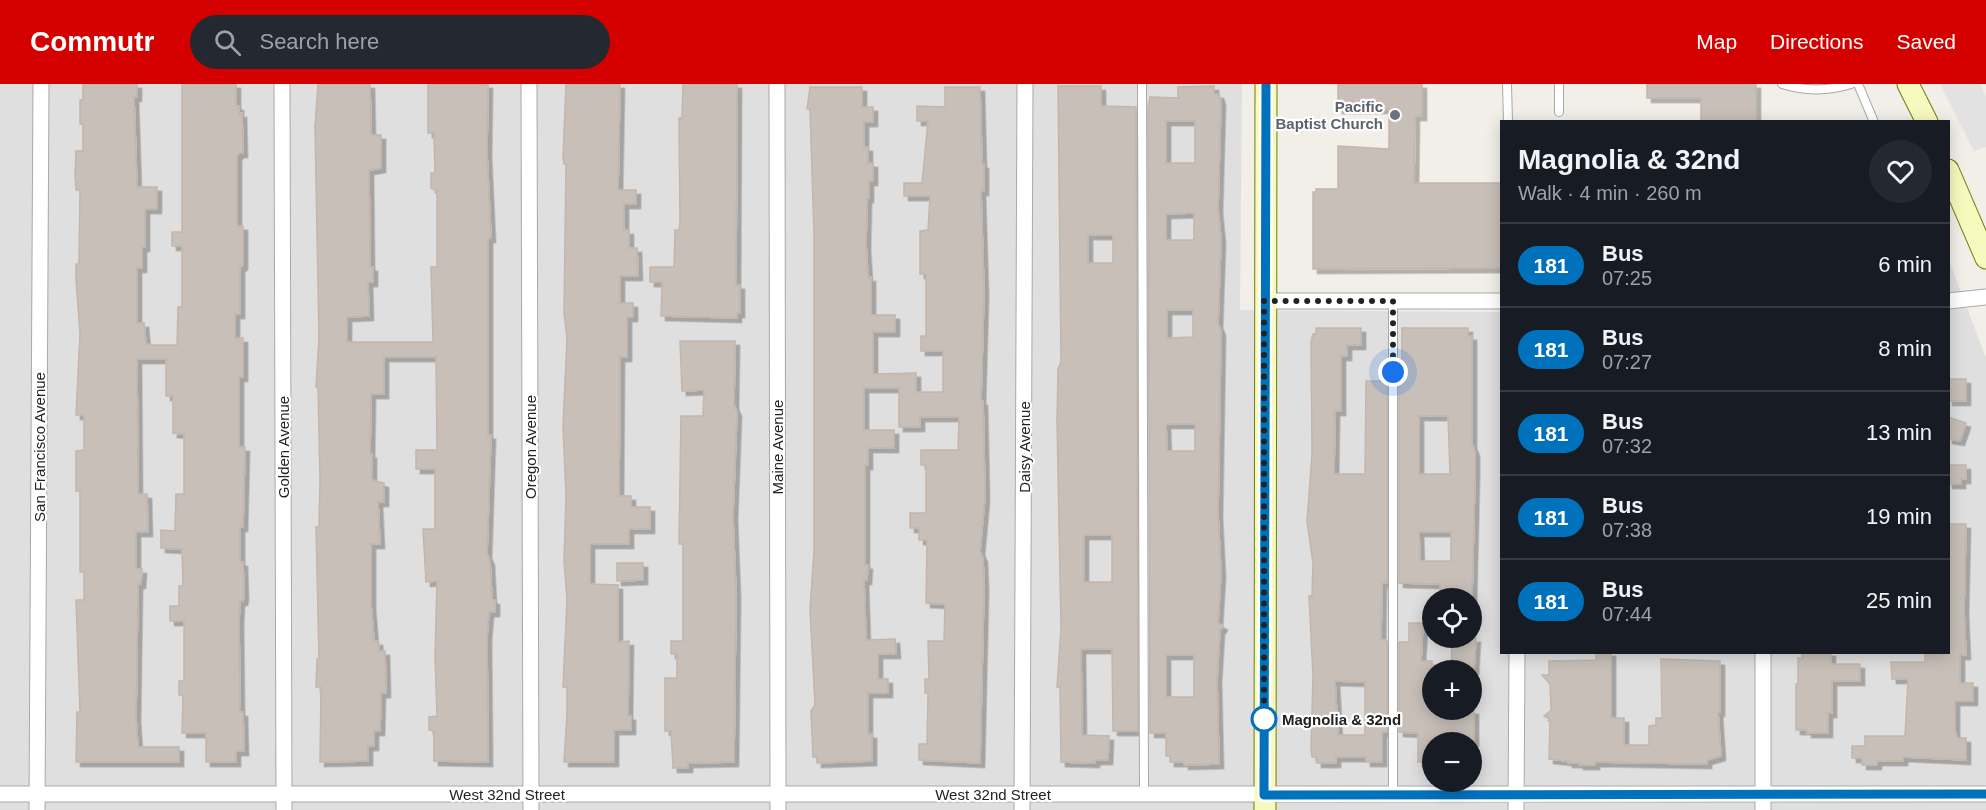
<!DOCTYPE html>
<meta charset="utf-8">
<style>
body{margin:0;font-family:Arial,sans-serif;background:#242831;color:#f1f3f6;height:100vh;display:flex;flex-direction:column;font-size:22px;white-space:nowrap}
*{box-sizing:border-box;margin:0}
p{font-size:20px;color:#9ea1a6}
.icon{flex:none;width:33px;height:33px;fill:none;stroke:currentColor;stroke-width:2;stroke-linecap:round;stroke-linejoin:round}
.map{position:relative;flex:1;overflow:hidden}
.details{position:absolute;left:1500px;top:36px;width:450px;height:534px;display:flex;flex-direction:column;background:#171b24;border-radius:0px;box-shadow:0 3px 15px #0003}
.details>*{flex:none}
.badge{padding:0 12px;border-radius:20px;font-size:21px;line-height:39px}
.fabs{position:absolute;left:1422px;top:504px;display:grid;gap:12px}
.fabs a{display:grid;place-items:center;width:60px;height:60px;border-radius:50%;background:#171b24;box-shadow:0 3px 15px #0003;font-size:30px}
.you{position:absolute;width:30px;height:30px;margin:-15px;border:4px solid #fff;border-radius:50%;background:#1a73e8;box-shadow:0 0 0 9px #1a73e833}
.map>.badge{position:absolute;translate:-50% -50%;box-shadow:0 0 0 3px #fff}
.round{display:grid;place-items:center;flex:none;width:63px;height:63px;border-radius:32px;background:#242831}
.head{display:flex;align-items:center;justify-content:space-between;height:102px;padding:0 18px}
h1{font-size:28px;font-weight:700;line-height:45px}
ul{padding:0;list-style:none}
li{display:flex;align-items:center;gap:18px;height:84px;padding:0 18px;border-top:2px solid #363941}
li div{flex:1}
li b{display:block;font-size:22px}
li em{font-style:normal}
li .badge{min-width:66px;font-weight:700;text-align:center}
header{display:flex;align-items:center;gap:36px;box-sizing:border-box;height:84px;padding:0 30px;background:#d40000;color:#fff}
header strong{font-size:28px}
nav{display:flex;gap:33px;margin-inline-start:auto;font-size:21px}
.search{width:420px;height:54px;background:#242831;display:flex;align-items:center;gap:15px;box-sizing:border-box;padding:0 21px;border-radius:33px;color:#9ea1a6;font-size:22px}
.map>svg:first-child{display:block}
.residential{fill:#e0dfdf;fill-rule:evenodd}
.parking{fill:#e2e2e2}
.building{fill:#c7bfb8;stroke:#c4b6ab;stroke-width:1.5;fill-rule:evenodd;filter:url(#shadow)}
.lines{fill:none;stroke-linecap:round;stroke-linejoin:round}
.lane-casing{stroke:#a9a9a9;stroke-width:10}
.street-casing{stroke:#a9a9a9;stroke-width:17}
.secondary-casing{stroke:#707d05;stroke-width:23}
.lane{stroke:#fff;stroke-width:8}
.street{stroke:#fff;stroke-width:15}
.secondary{stroke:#f7fabf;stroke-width:21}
.line-casing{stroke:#fff;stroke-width:14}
.line{stroke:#0072bc;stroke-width:9}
.walk{stroke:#222;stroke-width:6;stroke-dasharray:0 10.8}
.worship-dot{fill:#6b7280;stroke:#fff;stroke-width:2}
.stop-dot{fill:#fff;stroke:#0072bc;stroke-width:3}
.labels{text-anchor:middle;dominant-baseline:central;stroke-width:4.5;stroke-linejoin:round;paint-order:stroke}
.worship-label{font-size:15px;font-weight:bold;fill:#5b616d;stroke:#fff;text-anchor:end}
.street-label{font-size:15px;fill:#222;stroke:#fff}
.stop-label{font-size:15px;font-weight:bold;fill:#222;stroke:#fff;text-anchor:start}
</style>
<header>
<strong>Commutr</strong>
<div class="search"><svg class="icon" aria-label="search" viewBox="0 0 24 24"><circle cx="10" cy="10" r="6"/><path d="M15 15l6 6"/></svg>Search here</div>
<nav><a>Map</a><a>Directions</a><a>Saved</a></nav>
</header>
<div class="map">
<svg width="1986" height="726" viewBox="0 0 1986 726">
<defs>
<filter id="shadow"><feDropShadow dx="4.5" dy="4.5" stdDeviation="0" flood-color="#0004"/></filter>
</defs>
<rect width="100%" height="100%" fill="#f2efe9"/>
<path class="residential" d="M0 0H1242L1240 226 1501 228 1502 568H1948L1949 176 1986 274V726H0ZM1432 514H1472V554H1432ZM1432 586H1472V626H1432ZM1432 658H1472V698H1432Z"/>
<path class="parking" d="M1940 0H1980L1986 13V63L1974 67Z"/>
<path class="building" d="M83 0H137V13H134L137 103H157V125H145V163H142V184H137V239H144L146 260 151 261H177L178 223H182V162H172V148H182V0H236V22H239V30L242 29 243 69H239L237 72V142H243V181L240 184V230H235V254H243V293H239V363H245L243 443H240V478H243L244 512 243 517H240L239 536 240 628H243L244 667H236V678H206V649H182L183 611H179V597H184V537H170V522H179V502H183L182 465 161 464V446L175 447 176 410H184V350L173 349V312H166V275H137L138 410H147L148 448H136V485H142L141 500H138L136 634 138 663H179V678H76L77 628H80L76 516H84V488H80V407H76V367L84 366V331H76L80 250 76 195V180H79L80 106H76L75 91 76 67H83V40H80V16H83Z
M318 0H370L371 51H381V84L369 86 370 183H373V198H368L369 232 347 233V258H433L431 183H437V107L431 104V89H435L434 49H428V0H488L487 69 491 154H488V351H491L487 470 490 477 492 516H495V528H489L487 553 488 678 434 677V647L429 646V633L437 632 435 572 437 497 426 498 423 445H435V385H416V366H437L436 273H384V310H371L370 370H372V396L384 399V418H378L380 460H371V520L374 557H378L379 567H385L386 609H381L380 647H374V662H368V677L320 678 321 603H316L317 575H319L316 443H319L320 395 318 303H316L319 254 315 43Z
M566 0H620L618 106H636V120H624V146H629V164H637L638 192H620V219H633V233H627V273H620L619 412H631V423H650V445H629V460H590V500L618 501V558L629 557 628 632H631V646H614V678H564L567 630V603H563L567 515 564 477 566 412 563 342 567 254 564 229 566 80H564L563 73Z
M683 0H737L736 201H740V229H737V234L661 232 662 198H650V183H674L675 146H679L680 138 679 34H682Z
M1338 0H1422V32H1415L1414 99H1502V184L1313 185V108H1316V105H1338V62L1389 65V25H1338Z
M1647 0H1756V38H1701V14H1647Z
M1058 2H1101V22L1136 23 1138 647H1113L1112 565H1081L1082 651 1109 652 1108 676H1095V679L1061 678 1060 603H1057L1061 544 1057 337 1058 285 1061 278ZM1088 151H1113V179H1088ZM1084 451H1112V498H1084Z
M1214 2V10H1219L1221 17 1218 125 1221 155 1218 240 1221 247 1218 430 1221 489 1218 539 1223 542 1220 546 1217 595 1219 680 1184 681V678H1170V672H1166V649H1150L1148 23 1150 13 1178 14V3ZM1166 37H1195V79H1166ZM1194 129V156H1166V130ZM1167 226H1193V253L1167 254ZM1166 340H1195V367H1167ZM1166 571H1194V613H1166Z
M810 3H862V23H873V38H864V63H868V79H873V97H869V114H867L866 160 868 194 871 193V231H895V248H873V290L916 289V308H943V267H921V252H926V190H920V147L928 146 930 112H904V99H922L928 37H917V22L945 23V3H980L982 80H984V107H981L984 208 981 317H983L985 413 980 467 983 474 984 504 980 679 919 676V660H927L928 609H925V595H929L928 557H944L945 520 926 519 927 456H919V444H910V429H926V381H921V366H958L959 333H920V343H899V304H864V346H894V364H868V381H865V481H868L867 496H864L866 556 895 555 896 570H878V595H888V609H868V650H872V677L817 679V673H813L811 627 815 621 810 526 814 466V152L810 25H807Z
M1316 244H1361V261H1347V272H1341V327H1335L1334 390H1365L1366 297H1387V499H1382L1381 555 1387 557V648H1382V678H1366V673H1336V679H1317V673H1312L1311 665 1313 592 1309 512H1312L1313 479 1307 438 1312 370 1311 258 1313 250H1316ZM1335 597 1365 598V651H1338Z
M1402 244H1468V252H1472V360L1475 368V390L1472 514H1440V500L1399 499V297H1402ZM1419 332H1448L1450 390H1419ZM1419 448H1451V477H1420Z
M680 257H735L734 321 737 328 733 432 736 510 734 678 688 679V684H673L671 647H665V594H677V570H671V557H683V460H679L681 332H703L704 306 682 307Z
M1948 295H1966V317H1948Z
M1948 333 1966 339 1960 357 1948 355Z
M1948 381H1966V395H1961V400H1948Z
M1948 440H1966L1964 527 1966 571H1960V599H1973V617H1955V647L1957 654H1966V676L1903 673V677H1877V681H1862V674H1852V662H1865V652H1905L1908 595H1892L1891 578H1925V568H1948Z
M617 479H643V496L617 497Z
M1409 539H1423L1421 577H1432V626H1474V658H1432V678H1418V649L1399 648V558H1409Z
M1452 554H1476L1474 586H1451Z
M1596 568H1611V634H1624V661H1649V642L1656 641V634H1662L1661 575 1720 577V628H1718L1721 672 1707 676V680L1595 678V681H1579V679H1568V677L1549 675 1550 635 1544 632 1551 626 1550 600 1542 591H1549V577L1596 576Z
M1802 568H1831V580H1860V597H1832V629H1828V649H1807V646H1796V600H1798V574H1802Z"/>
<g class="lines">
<defs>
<path id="lane" d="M1142 0 1144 710
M1507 0 1508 38
M1559 0V28
M1782 0C1804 7 1829 7 1851 0
M1858 0 1874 38
M1393 217V711"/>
<path id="street" d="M282 0 284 726
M529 0 531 726
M777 0 778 726
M1264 217H1502
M1948 217 1986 213
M0 710H1986
M37 726 41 0
M1022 726 1025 0
M1516 726 1517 568
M1763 726V568"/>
<path id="secondary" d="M1908 0 1927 38
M1948 86 1986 174
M1265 726 1266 0"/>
</defs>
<use href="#lane" class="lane-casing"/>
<use href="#street" class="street-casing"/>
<use href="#secondary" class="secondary-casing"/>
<use href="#lane" class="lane"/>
<use href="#street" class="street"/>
<use href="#secondary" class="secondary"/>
</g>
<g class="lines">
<defs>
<path id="line" d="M1266 0 1264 711 1986 710"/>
</defs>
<use href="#line" class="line-casing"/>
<use href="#line" class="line"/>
<path class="walk" d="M1264 635V642V217H1393V288"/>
</g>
<circle class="worship-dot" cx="1395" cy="31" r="6"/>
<circle class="stop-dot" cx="1264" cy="635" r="12"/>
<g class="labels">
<g class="worship-label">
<text x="1383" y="22">Pacific<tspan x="1383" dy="17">Baptist Church</tspan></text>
</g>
<g class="street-label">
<text transform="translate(39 363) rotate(-90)">San Francisco Avenue</text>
<text transform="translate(283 363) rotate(-90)">Golden Avenue</text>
<text transform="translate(530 363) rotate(-90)">Oregon Avenue</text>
<text transform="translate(777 363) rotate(-90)">Maine Avenue</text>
<text transform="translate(1024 363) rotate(-90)">Daisy Avenue</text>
<text x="507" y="710">West 32nd Street</text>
<text x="993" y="710">West 32nd Street</text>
</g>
<g class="stop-label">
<text x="1282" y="635">Magnolia &amp; 32nd</text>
</g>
</g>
</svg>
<div class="fabs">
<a><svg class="icon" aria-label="locate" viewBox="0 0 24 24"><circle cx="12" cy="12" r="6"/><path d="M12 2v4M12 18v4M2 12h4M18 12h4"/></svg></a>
<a>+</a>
<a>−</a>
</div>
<div class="you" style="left:1393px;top:288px"></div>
<section class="details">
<div class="head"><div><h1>Magnolia &amp; 32nd</h1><p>Walk · 4 min · 260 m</p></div><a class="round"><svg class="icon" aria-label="heart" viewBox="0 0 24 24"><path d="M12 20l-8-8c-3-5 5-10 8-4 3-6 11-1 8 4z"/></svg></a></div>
<ul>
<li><span class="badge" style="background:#0072bc;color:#fff">181</span><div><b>Bus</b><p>07:25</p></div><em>6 min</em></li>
<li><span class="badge" style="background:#0072bc;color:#fff">181</span><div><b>Bus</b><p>07:27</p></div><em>8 min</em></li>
<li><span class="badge" style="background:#0072bc;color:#fff">181</span><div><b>Bus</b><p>07:32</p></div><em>13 min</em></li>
<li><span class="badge" style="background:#0072bc;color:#fff">181</span><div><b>Bus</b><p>07:38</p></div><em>19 min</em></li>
<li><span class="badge" style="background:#0072bc;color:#fff">181</span><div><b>Bus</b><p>07:44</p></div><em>25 min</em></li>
</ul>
</section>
</div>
